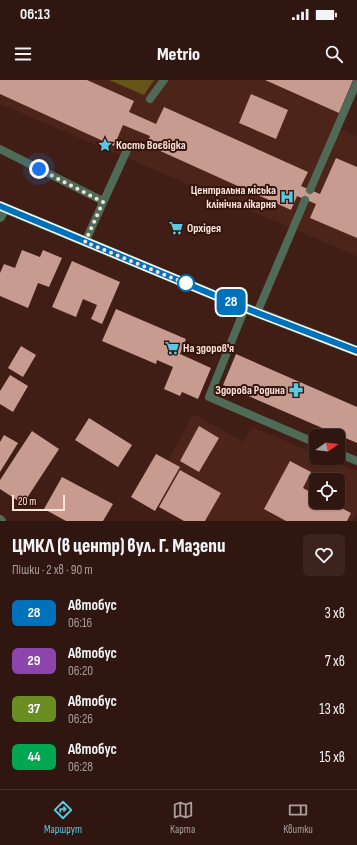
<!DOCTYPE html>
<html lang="uk">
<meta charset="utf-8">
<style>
body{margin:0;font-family:"Sofia Sans Condensed",sans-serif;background:#3c231e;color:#f1f3f6;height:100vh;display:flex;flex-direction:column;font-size:15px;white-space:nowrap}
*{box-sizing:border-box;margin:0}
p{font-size:13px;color:#a89f9f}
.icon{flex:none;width:22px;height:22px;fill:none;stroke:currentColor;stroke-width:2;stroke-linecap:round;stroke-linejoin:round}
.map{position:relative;height:441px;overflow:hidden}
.details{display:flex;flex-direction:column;background:#301610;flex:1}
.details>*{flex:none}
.badge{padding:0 8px;border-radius:6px;font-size:14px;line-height:26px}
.needle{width:26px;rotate:76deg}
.controls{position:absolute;left:309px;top:349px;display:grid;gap:8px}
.controls a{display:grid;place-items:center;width:36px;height:36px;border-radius:6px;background:#301610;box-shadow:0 1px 3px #0004,0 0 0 1px #4b3530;font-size:20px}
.scale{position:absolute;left:12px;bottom:10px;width:53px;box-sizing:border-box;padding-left:4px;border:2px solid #fae2dc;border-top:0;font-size:11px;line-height:14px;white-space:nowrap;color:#fae2dc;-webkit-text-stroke:3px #35140c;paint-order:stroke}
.you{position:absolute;width:20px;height:20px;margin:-10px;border:3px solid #fff;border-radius:50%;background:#1a73e8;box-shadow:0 0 0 6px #1a73e833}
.map>.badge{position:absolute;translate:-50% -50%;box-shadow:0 0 0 2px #fff}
.round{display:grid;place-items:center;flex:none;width:42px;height:42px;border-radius:6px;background:#3c231e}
.head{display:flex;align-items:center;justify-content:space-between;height:68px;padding:0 12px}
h1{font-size:19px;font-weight:800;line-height:30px}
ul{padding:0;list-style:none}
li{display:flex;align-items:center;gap:12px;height:48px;padding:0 12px}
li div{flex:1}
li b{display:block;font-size:15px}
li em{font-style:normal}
li .badge{min-width:44px;font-weight:700;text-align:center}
.status{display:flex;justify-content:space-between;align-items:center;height:28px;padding:0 20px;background:#301610;direction:ltr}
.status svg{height:11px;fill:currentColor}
header{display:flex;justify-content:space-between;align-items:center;height:52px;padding:0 12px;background:#301610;font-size:18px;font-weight:800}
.tabs{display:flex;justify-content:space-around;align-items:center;height:56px;border-top:1px solid #4b3530;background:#301610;font-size:11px;color:#a89f9f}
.tabs a{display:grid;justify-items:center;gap:2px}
.tabs .selected{color:#57c9e2}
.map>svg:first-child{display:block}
.built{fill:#4d241a;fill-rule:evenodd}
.forest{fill:#655519}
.building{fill:#c89b91}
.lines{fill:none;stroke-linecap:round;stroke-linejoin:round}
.lane{stroke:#4f6b57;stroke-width:8}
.street{stroke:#4f6b57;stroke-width:10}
.secondary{stroke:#639071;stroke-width:10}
.line-casing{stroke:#fff;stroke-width:9}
.line{stroke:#0072bc;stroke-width:6}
.walk{stroke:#fae2dc;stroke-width:4;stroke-dasharray:0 7.2}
.stop-dot{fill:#fff;stroke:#0072bc;stroke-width:2}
.labels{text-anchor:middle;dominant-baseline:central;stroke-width:4;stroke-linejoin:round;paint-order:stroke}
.poi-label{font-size:12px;font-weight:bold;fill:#fae2dc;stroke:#35140c;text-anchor:start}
</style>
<div class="status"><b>06:13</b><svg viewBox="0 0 49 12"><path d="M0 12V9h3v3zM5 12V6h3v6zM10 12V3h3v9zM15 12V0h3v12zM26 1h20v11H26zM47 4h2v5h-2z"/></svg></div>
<header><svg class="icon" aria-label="menu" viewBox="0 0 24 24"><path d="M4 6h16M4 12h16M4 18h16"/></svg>Metrio<svg class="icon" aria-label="search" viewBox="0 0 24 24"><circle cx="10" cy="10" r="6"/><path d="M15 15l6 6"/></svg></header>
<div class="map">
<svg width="357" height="441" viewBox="0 0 357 441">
<rect width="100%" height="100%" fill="#401e16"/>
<path class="built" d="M0 0H355L335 47 357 57V176L0 24Z
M193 334 244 362 253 347 316 374V378H326L357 391V433L353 441H205L220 413 179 389 168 381ZM316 400H338V422H316Z"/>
<path class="forest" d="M109 0H154L144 15Z"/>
<path class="building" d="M0 0H87L134 21 129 32 156 44 164 27 308 92 301 106 320 114 336 78 357 87V158L310 138 316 124 297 116 291 130 147 65 150 56 123 45 114 66 0 14Z
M265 0H353L339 33Z
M251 14 288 30 276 59 239 43Z
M22 170 40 177 43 170 62 178 49 207 38 203 28 228 0 216V193L4 184 15 188Z
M72 181 120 202 102 244 91 239 97 225 83 219 76 237 52 227Z
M116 229 186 259 180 274 211 288 198 319 182 312 180 316 164 309 173 287 157 280 156 284 102 261Z
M21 266 36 275 23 297 8 288Z
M236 274 357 327V363L223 305Z
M10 295 28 306 13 332 0 324V311Z
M89 338 132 365 118 387 75 360Z
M199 346 219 358 199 392 180 381Z
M32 351 59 369 23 424 0 409V400Z
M4 355 18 363 0 392V362Z
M156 374 180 387 155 431 131 417Z
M290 381 311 392 303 408 316 415V422H330L351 433 347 441H286L264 429Z
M180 390 221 413 205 441H184L159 427Z
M62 397 113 424 103 441H66L44 429Z"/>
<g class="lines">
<path class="lane" d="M150 19 164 0
M0 69 103 121
M310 110 357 2
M85 162 127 70
M245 228 209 317 316 363
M257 233 305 120
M338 373 357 381"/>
<path class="street" d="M0 137 5 128
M0 440 1 441"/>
<path class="secondary" d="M0 126 245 228 357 271"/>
</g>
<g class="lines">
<defs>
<path id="line" d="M0 126 245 228 357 271"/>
</defs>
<use href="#line" class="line-casing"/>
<use href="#line" class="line"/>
<path class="walk" d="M39 89 103 122 85 162 187 204 186 203"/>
</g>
<defs>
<symbol id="sight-bare" viewBox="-9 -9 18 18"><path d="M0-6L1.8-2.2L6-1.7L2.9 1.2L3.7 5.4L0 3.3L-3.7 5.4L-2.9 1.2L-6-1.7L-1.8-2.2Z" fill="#57c9e2" stroke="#35140c" stroke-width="2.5" paint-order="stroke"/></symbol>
<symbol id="hospital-bare" viewBox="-9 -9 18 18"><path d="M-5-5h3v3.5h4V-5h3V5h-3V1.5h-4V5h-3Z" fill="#57c9e2" stroke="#35140c" stroke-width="2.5" paint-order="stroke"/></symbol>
<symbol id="supermarket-bare" viewBox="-9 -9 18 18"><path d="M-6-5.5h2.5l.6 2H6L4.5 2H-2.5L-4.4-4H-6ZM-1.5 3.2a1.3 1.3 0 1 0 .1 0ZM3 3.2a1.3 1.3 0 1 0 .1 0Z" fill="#57c9e2" stroke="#35140c" stroke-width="2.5" paint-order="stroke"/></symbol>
<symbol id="pharmacy-bare" viewBox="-9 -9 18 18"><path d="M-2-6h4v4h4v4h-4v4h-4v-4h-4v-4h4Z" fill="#57c9e2" stroke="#35140c" stroke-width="2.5" paint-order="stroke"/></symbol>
</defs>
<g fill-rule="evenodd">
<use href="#sight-bare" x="95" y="55" width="20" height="20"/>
<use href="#hospital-bare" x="277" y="107" width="20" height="20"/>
<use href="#supermarket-bare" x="166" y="138" width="20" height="20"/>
<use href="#supermarket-bare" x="162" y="258" width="20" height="20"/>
<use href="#pharmacy-bare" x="286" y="300" width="20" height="20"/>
</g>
<circle class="stop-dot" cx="186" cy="203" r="8"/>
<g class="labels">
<g class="poi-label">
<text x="116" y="65">Кость Воєвідка</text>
<text x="276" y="110" text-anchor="end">Центральна міська<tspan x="276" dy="14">клінічна лікарня</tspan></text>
<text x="187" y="148">Орхідея</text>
<text x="183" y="268">На здоров'я</text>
<text x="285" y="310" text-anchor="end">Здорова Родина</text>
</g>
</g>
</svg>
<div class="controls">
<a><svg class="needle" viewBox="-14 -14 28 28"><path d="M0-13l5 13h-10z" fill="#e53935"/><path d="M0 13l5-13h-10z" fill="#a89f9f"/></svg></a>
<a><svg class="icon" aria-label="locate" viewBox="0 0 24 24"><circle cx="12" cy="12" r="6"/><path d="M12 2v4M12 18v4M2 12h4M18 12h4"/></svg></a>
</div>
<div class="scale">20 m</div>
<div class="you" style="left:39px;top:89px"></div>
<b class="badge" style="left:231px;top:222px;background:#0072bc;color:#fff">28</b>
</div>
<section class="details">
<div class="head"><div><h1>ЦМКЛ (в центр) вул. Г. Мазепи</h1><p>Пішки · 2 хв · 90 m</p></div><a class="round"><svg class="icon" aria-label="heart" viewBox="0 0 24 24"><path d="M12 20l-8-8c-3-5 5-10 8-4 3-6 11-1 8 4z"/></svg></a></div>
<ul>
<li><span class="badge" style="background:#0072bc;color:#fff">28</span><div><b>Автобус</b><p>06:16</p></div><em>3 хв</em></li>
<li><span class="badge" style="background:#8e44ad;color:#fff">29</span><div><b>Автобус</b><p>06:20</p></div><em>7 хв</em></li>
<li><span class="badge" style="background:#6b8e23;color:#fff">37</span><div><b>Автобус</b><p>06:26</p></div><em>13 хв</em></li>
<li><span class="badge" style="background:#00a651;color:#fff">44</span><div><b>Автобус</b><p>06:28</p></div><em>15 хв</em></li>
</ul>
</section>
<nav class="tabs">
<a class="selected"><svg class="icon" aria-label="directions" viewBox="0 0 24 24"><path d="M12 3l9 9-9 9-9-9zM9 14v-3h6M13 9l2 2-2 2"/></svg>Маршрут</a>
<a><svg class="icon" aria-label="map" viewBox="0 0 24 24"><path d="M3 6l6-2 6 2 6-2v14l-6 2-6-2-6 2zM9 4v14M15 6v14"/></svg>Карта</a>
<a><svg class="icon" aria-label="tickets" viewBox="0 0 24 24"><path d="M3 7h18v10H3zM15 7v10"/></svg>Квитки</a>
</nav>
